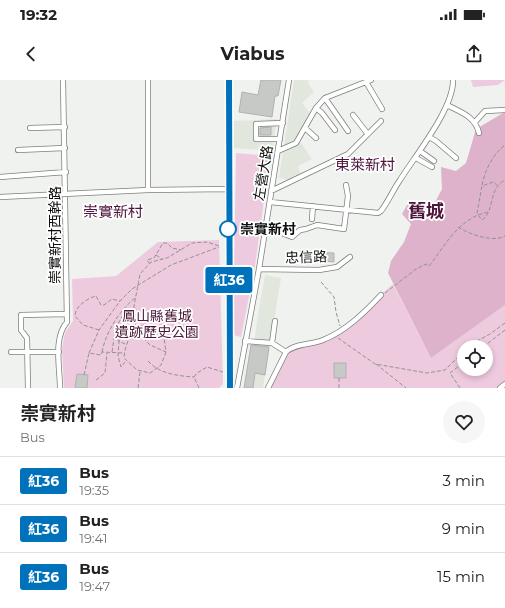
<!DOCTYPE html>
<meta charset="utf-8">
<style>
body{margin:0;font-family:Montserrat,"Noto Sans TC",sans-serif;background:#f6f6f6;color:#222;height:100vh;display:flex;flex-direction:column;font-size:15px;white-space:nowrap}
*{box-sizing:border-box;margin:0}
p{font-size:13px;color:#767676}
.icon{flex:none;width:22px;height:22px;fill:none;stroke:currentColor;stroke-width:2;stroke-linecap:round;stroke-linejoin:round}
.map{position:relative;height:308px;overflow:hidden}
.details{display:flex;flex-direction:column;background:#fff;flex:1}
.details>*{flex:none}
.badge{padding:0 8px;border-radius:3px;font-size:14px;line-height:26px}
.fabs{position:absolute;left:457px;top:260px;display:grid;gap:8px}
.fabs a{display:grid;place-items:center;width:36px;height:36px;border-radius:50%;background:#fff;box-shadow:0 2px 6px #0003;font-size:20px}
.map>.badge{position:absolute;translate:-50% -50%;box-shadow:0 0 0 2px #fff}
.round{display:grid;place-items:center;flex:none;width:42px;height:42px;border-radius:21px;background:#f6f6f6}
.head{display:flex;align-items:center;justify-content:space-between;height:68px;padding:0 20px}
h1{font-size:19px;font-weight:700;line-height:30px}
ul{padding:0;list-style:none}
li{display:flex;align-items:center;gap:12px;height:48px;padding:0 20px;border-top:1px solid #e0e0e0}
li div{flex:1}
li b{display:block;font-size:15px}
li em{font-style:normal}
li .badge{min-width:44px;font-weight:700;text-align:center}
.status{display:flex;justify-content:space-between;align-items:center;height:28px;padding:0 20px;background:#fff;direction:ltr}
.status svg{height:11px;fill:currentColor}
header{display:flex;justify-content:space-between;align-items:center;height:52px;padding:0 20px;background:#fff;font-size:18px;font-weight:700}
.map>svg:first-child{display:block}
.built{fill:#e2e7dd}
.green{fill:#eecade;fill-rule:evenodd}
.forest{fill:#deb2ca}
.building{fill:#c7c9c6;stroke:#b0b2af}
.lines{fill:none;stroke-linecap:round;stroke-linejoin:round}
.minor-casing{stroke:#7d7f7c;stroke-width:6}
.path{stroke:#929391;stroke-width:1;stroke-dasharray:4 2;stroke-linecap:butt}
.minor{stroke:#fff;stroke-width:4.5}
.line-casing{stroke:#fff;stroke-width:9}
.line{stroke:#0072bc;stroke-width:6}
.stop-dot{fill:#fff;stroke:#0072bc;stroke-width:2}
.labels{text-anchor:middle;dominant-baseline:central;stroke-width:3.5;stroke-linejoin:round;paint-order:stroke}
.street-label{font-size:14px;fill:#0e0e0d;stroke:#fefffe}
.stop-label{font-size:14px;font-weight:bold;fill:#0e0e0d;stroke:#fefffe;text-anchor:start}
.park-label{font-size:14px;fill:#4c1739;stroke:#fefffe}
.neighbourhood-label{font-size:15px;fill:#4f143b;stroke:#fefffe}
.district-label{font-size:18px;font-weight:bold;fill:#4f143b;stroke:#fefffe}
</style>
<div class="status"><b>19:32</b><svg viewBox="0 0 49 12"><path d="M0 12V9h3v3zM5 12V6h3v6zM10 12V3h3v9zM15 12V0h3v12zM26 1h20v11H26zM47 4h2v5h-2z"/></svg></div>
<header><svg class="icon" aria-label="back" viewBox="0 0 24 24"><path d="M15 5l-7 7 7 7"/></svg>Viabus<svg class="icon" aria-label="share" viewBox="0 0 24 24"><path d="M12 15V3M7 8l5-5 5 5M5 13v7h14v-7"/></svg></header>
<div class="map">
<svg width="505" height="308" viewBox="0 0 505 308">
<rect width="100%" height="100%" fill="#f0f2ef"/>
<path class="built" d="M294 0H309L308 3 314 12 302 23 310 33 296 60 302 64 312 79 298 86 301 95 288 100 279 98Z
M277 39 272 71 234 68V41Z
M265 195 281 198 263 308H249L257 240Z"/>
<path class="green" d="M471 0H505L498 5 473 7Z
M236 73 270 76 255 186 241 257 233 255Z
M219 160 223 304 219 308H64L62 268 65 253 73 241 72 199 116 196 158 162Z
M393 204 431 278 505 225V303L498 308H268L286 272 335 255ZM464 267H486V289H464Z"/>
<path class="forest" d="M505 32V225L431 278 388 193 391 181 404 162 411 144 402 134 408 123 432 128 442 109 441 87 456 91 466 83 476 49Z"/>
<path class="building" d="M261 0H281L278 16H275L272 37 239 32 242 12 258 15Z
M271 47V55H260V48Z
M301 170H307V172L334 173V182L300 179Z
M239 202a4 4 0 1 1 8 0a4 4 0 1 1-8 0Z
M251 265 269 267 265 295 255 293 253 308H244Z
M334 283H346V298H334Z
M77 294 88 295 87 308H75Z"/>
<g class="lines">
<defs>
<path id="minor" d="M229 0 230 308
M366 2 382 29
M325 18 348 51
M447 25C460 32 475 36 479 53
M316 28 322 33 335 50
M353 35 367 53
M475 42 485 31 505 30
M30 48 65 47
M305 48 316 58
M429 57 436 61 456 78
M280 59H256V44L283 43
M18 70 65 68
M278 71 296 63 316 28 325 18 371 0
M420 71 434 81
M416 78 432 87
M0 97 66 92
M148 110V0
M271 111 348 74 381 41
M0 117 148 110 228 109
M270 122 378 133 381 131C388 122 393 110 400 100 415 76 454 28 453 0
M312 139 313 126
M266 147 292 157 300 150 306 149 317 145 344 149 348 116 346 105
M259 189 319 190 337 187 350 177
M245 261 272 263 286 272C295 263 312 265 323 260 346 251 365 232 381 215
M272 263 275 241
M11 272H59
M28 308 27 258 21 250V235L67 234
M60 308C60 288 53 258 67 242L63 0
M237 308 259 189 289 0
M268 308 286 272
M500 308 505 304"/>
</defs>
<use href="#minor" class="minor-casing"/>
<path class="path" d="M482 105C485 90 493 74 505 65
M488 132 478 135 477 133 482 106 493 102 497 105
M458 147C469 154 493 163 505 156
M156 175 162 179
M150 184 147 180 154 178 163 163H167L172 168 181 170
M321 202 334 217 336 232 340 246
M385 213 416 189 426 184 429 186C445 166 454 146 478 135L482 140C496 130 487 110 505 100
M99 250 83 245 75 236C75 226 88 218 96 216L101 225H104L112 219 120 221
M114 258 120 248 117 246 123 235 121 234
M338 258 375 284 427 293 445 290 464 271
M125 264 119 261 118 276 121 287 125 282
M466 267 490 254 505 243
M483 267 505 250
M102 272C106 252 119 231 135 218
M112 272 114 258 119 261 122 255 117 253
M166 272 161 285 150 293 137 290 124 278C125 263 132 248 146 244L164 258 166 272 150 265 140 255 135 243 134 226 140 194 151 182 167 178 192 163 207 162 219 166
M89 273 99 250 120 221 132 209 171 185 219 167
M148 281C159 294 179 296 194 297
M376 284 406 308
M84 295 89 273 101 275 102 272 123 273
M96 300 105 293 107 273
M138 308 140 292
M199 308 194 297 197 293 207 287 223 292
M339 308V298
M460 308 450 293 464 282"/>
<use href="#minor" class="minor"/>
</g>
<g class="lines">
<defs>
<path id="line" d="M229 0 230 308"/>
</defs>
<use href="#line" class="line-casing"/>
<use href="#line" class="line"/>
</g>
<circle class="stop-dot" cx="228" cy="149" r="8"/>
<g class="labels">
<g class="street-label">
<text transform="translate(263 93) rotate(-81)">左營大路</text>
<text transform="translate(55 155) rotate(-90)">崇實新村西幹路</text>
<text transform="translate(306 177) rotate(-2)">忠信路</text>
</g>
<g class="stop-label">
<text x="240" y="149">崇實新村</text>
</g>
<g class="park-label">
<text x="157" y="236">鳳山縣舊城<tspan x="157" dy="16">遺跡歷史公園</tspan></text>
</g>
<g class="neighbourhood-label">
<text x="365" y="84">東萊新村</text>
<text x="113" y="131">崇實新村</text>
</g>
<g class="district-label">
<text x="426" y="131">舊城</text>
</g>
</g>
</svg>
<div class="fabs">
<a><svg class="icon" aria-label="locate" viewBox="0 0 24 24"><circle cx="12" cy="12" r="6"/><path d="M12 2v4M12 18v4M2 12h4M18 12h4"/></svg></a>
</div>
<b class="badge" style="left:229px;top:200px;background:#0072bc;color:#fff">紅36</b>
</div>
<section class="details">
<div class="head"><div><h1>崇實新村</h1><p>Bus</p></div><a class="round"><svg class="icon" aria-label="heart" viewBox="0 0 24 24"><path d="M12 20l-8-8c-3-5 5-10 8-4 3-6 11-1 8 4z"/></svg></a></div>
<ul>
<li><span class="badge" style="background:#0072bc;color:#fff">紅36</span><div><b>Bus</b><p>19:35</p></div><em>3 min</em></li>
<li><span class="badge" style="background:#0072bc;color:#fff">紅36</span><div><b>Bus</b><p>19:41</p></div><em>9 min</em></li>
<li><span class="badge" style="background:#0072bc;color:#fff">紅36</span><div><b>Bus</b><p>19:47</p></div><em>15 min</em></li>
</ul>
</section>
